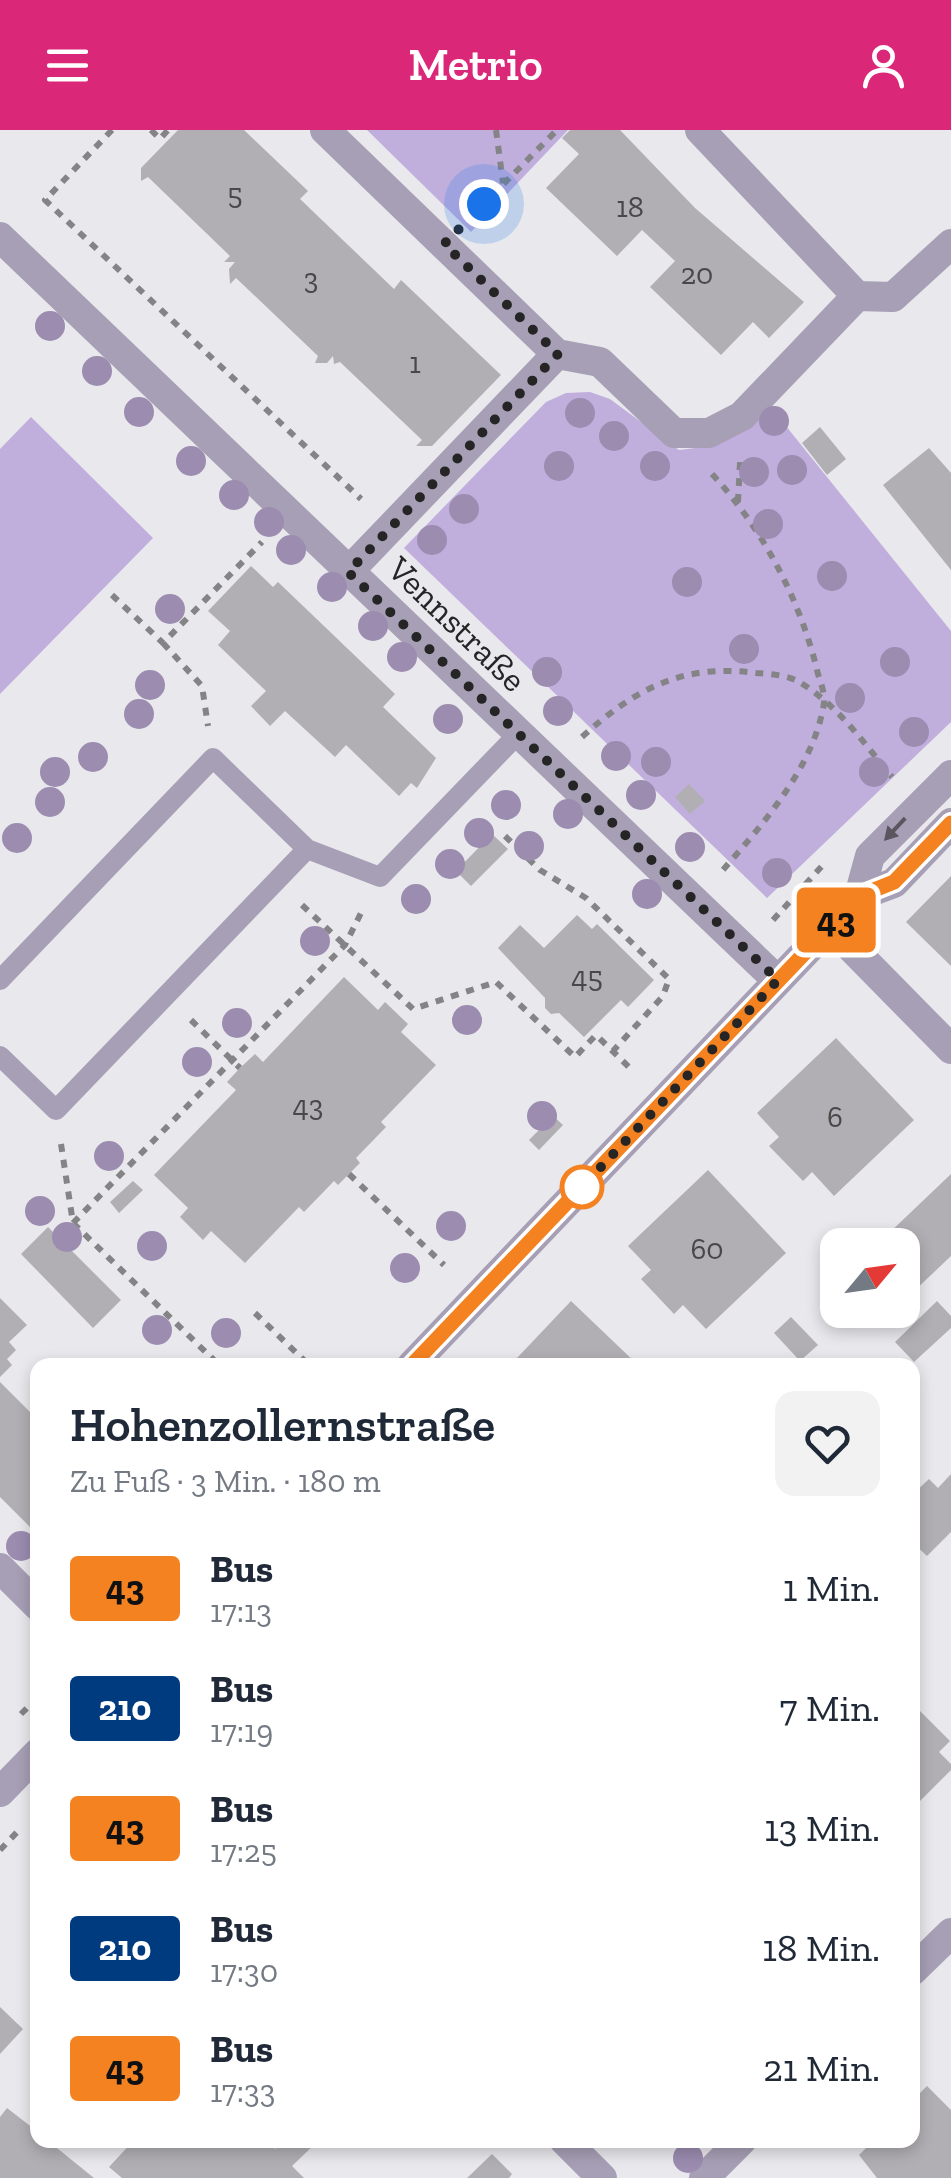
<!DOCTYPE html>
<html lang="de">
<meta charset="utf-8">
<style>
body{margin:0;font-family:"Zilla Slab",serif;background:#f2f2f3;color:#1f2937;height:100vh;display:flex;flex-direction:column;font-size:38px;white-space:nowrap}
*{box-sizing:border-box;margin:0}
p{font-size:32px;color:#747a83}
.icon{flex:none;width:55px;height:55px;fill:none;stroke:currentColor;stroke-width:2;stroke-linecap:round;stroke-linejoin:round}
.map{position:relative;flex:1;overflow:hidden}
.panel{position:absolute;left:30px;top:1228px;width:890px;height:790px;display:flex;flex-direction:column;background:#fff;border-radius:20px;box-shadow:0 5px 15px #0003}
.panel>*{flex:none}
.badge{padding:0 20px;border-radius:8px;font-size:35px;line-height:65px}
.needle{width:65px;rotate:61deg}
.controls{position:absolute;left:820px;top:1098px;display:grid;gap:20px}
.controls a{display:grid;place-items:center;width:100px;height:100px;border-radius:20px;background:#fff;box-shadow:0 5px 15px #0003;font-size:50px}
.you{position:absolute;width:50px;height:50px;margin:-25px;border:8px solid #fff;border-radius:50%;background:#1a73e8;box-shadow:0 0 0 15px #1a73e833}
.map>.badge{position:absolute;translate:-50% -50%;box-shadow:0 0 0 5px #fff}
.round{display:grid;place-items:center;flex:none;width:105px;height:105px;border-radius:20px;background:#f2f2f3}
.headline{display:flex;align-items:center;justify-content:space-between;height:170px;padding:0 40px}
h1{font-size:48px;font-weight:600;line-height:75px}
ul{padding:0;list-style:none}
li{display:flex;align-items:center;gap:30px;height:120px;padding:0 40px}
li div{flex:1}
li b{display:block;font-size:38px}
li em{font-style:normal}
li .badge{min-width:110px;font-weight:700;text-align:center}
header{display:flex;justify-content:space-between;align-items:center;height:130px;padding:0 40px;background:#db2777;color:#fff;font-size:45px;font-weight:600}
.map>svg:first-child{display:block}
.green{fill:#c0aedd}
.building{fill:#b1afb3}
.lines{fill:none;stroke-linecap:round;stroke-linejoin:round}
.path{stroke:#848486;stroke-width:6;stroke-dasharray:8 8;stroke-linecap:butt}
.lane{stroke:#a79fb5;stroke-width:20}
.street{stroke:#a79fb5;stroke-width:30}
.tree{fill:#9b8cb0}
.oneway{fill:#59565f}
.line-casing{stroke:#fff;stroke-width:22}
.line{stroke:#f58220;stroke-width:15}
.walk{stroke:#252526;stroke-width:10;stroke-dasharray:0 18}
.stop-dot{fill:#fff;stroke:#f58220;stroke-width:5}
.labels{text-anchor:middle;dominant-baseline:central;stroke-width:9;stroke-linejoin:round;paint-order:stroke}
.number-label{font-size:30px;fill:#484849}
.street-label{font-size:35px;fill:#252526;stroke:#e9e8ec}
</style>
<header><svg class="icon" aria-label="menu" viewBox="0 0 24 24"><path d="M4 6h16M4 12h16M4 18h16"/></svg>Metrio<svg class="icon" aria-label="person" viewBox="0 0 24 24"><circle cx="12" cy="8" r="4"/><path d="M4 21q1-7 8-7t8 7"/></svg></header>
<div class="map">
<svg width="951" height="2048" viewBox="0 0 951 2048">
<rect width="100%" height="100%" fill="#e9e8ec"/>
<path class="green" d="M367 0H568L471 102Z
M590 262 610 269 679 320 703 317 773 280 951 501V592L767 768 404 418 546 272 566 263Z
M31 287 153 408 0 564V319Z"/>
<path class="building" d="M178 0H244L308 61 300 69 394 159 401 150 501 245 432 316H416L422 310 340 232 334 234 333 226 327 233H315L318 226 236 148 230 154 229 139 235 132H224L230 126 148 47 141 51V38Z
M570 0H620L695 78 804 172 769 208 753 192 721 225 650 157 675 131 642 100 617 126 546 58 579 24 562 8Z
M820 297 846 329 827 345 802 313Z
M929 318 951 343V440L883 355Z
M251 436 273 457 278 452 395 564 383 577 436 628 417 658 411 653 399 666 346 615 335 627 285 581 270 596 251 576 266 561 218 515 230 501 208 481Z
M689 654 705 671 690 684 675 667Z
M492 704 508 719 471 756 456 741Z
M951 746V836L906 792Z
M577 785 592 799 597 794 654 850 628 877 621 870 584 907 559 883 551 884 545 878V868L498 818 520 795 544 818Z
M344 847 378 880 385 872 408 894 401 902 436 935 381 992 386 997 356 1028 360 1033 338 1055 334 1051 304 1082 299 1077 245 1133 211 1101 203 1110 180 1087 188 1078 154 1045 236 960 227 952 240 938 255 924 263 932Z
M836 908 914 990 834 1066 812 1042 803 1051 769 1016 779 1007 757 983Z
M553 986 563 995 539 1020 529 1010Z
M708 1040 786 1123 706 1199 683 1175 674 1184 641 1149 651 1140 628 1116Z
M951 1044V1126L910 1165 902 1157V1115L887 1105Z
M133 1051 143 1060 119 1083 110 1072Z
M48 1097 121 1170 93 1198 21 1124Z
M0 1168 27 1195 9 1212 16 1220 7 1229 12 1235 0 1247Z
M571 1171 638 1235H524L517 1228Z
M937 1171 951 1186V1198L914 1232 895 1212Z
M791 1187 818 1215 800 1231 774 1203Z
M0 1252 34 1286 38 1282V1405L0 1367Z
M951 1344V1402L927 1426 912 1412V1365L929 1349 938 1358Z
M912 1573 950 1611 939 1622 951 1634V1640L912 1679Z
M0 1877 23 1899 0 1924Z
M927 1956 951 1980V2048H877L859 2025 874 2010H912V1971Z
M7 1978 38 2002V2010H47L94 2048H0V1987Z
M134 2010H267L275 2019 285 2010H319L292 2036 304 2048H122L109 2037Z
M492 2024 512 2044 509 2048H467Z"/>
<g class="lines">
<path class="path" d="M112 0 45 70 361 369
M151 0 160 9 168 0
M496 0 503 53
M470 88 557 0
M712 344C763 399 801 471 818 544 821 553 825 564 824 573 814 637 763 694 722 741
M738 372 740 332
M112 465 163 513 262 412
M163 513 202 556 208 596
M582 607C635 559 683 533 756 543 770 544 789 545 801 553 838 576 864 613 892 647
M505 706 540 740 586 768 669 849 663 866 613 921
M302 775 413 879 496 852 575 927 596 905 632 940
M773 790 822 736
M191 890 240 938
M61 1014 73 1093 219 1235
M349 1044 444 1135
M73 1093 345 815 363 779
M255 1183 309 1235
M21 1584 38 1567
M0 1720 20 1699"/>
<path class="lane" d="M0 850 213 628 307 719 380 747 518 604
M0 926 56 980 307 719"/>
<path class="street" d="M325 0 557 224 600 232 674 303H709L742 286 857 166
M700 0 857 166 893 167 951 114
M0 107 778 851
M348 442 557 224
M859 766 870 726 951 645
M830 796 951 919
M412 1235 859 766 894 753 951 693
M0 1438 38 1476
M0 1662 38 1623
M912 1841 951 1803
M564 2010 602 2048
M704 2048 742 2010"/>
</g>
<g class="tree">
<circle cx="50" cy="196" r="15"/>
<circle cx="97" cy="241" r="15"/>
<circle cx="139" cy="282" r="15"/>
<circle cx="580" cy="283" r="15"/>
<circle cx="774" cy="291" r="15"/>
<circle cx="614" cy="306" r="15"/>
<circle cx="191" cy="331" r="15"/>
<circle cx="559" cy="336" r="15"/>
<circle cx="655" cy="336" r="15"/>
<circle cx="792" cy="340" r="15"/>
<circle cx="754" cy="342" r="15"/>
<circle cx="234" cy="365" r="15"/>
<circle cx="464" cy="379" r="15"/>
<circle cx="269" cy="392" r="15"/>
<circle cx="768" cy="394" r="15"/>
<circle cx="432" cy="410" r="15"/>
<circle cx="291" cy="420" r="15"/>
<circle cx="832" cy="446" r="15"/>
<circle cx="687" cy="452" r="15"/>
<circle cx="332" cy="457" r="15"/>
<circle cx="170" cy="479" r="15"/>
<circle cx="373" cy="496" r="15"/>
<circle cx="744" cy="519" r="15"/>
<circle cx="402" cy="527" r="15"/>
<circle cx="895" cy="532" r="15"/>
<circle cx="547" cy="542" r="15"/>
<circle cx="150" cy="555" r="15"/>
<circle cx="850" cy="568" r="15"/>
<circle cx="558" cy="581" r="15"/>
<circle cx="139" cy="584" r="15"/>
<circle cx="448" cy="589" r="15"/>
<circle cx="914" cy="602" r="15"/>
<circle cx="616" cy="626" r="15"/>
<circle cx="93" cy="627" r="15"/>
<circle cx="656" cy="632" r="15"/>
<circle cx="55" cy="642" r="15"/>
<circle cx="874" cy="642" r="15"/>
<circle cx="641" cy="665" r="15"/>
<circle cx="50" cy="672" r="15"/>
<circle cx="506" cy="675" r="15"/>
<circle cx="568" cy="684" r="15"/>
<circle cx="479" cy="703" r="15"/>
<circle cx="17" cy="708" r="15"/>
<circle cx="529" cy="716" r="15"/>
<circle cx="690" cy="717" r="15"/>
<circle cx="450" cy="734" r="15"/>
<circle cx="777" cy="743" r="15"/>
<circle cx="647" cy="764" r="15"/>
<circle cx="416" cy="769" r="15"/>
<circle cx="315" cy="811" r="15"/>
<circle cx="467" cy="890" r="15"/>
<circle cx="237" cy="893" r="15"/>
<circle cx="197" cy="932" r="15"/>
<circle cx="542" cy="986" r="15"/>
<circle cx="109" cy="1026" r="15"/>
<circle cx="40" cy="1081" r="15"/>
<circle cx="451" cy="1096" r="15"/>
<circle cx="67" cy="1107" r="15"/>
<circle cx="152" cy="1116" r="15"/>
<circle cx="405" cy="1138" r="15"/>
<circle cx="157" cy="1200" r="15"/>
<circle cx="226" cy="1203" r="15"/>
<circle cx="21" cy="1416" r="15"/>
<circle cx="688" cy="2028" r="15"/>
</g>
<defs><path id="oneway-solid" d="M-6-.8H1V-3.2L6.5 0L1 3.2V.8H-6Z" transform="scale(2.5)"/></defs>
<use class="oneway" href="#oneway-solid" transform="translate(895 699) rotate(133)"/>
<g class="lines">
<defs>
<path id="line" d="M412 1235 859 766 894 752 951 693"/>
</defs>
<use href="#line" class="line-casing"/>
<use href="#line" class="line"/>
<path class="walk" d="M484 74 444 114 558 224 348 442 778 850 582 1057"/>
</g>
<circle class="stop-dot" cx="582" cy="1057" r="20"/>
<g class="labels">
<g class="number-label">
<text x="235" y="64">5</text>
<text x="630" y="77">18</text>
<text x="697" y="144">20</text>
<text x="311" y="149">3</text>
<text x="415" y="233">1</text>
<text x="587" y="847">45</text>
<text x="308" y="976">43</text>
<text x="835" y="987">6</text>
<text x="707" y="1119">60</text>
</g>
<g class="street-label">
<text transform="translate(457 494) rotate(44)">Vennstraße</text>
</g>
</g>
</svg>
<div class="controls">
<a><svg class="needle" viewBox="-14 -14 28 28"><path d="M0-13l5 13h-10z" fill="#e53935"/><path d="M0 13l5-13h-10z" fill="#747a83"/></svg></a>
</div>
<div class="you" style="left:484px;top:74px"></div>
<b class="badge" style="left:836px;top:790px;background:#f58220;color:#111">43</b>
<section class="panel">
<div class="headline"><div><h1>Hohenzollernstraße</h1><p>Zu Fuß · 3 Min. · 180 m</p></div><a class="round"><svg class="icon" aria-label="heart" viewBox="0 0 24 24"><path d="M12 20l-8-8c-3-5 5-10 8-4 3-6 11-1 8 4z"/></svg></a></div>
<ul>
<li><span class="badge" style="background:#f58220;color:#111">43</span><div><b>Bus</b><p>17:13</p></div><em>1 Min.</em></li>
<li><span class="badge" style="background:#003b80;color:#fff">210</span><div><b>Bus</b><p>17:19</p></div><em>7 Min.</em></li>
<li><span class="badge" style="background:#f58220;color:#111">43</span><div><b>Bus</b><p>17:25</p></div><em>13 Min.</em></li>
<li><span class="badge" style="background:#003b80;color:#fff">210</span><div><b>Bus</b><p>17:30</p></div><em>18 Min.</em></li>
<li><span class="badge" style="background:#f58220;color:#111">43</span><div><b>Bus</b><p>17:33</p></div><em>21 Min.</em></li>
</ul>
</section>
</div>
